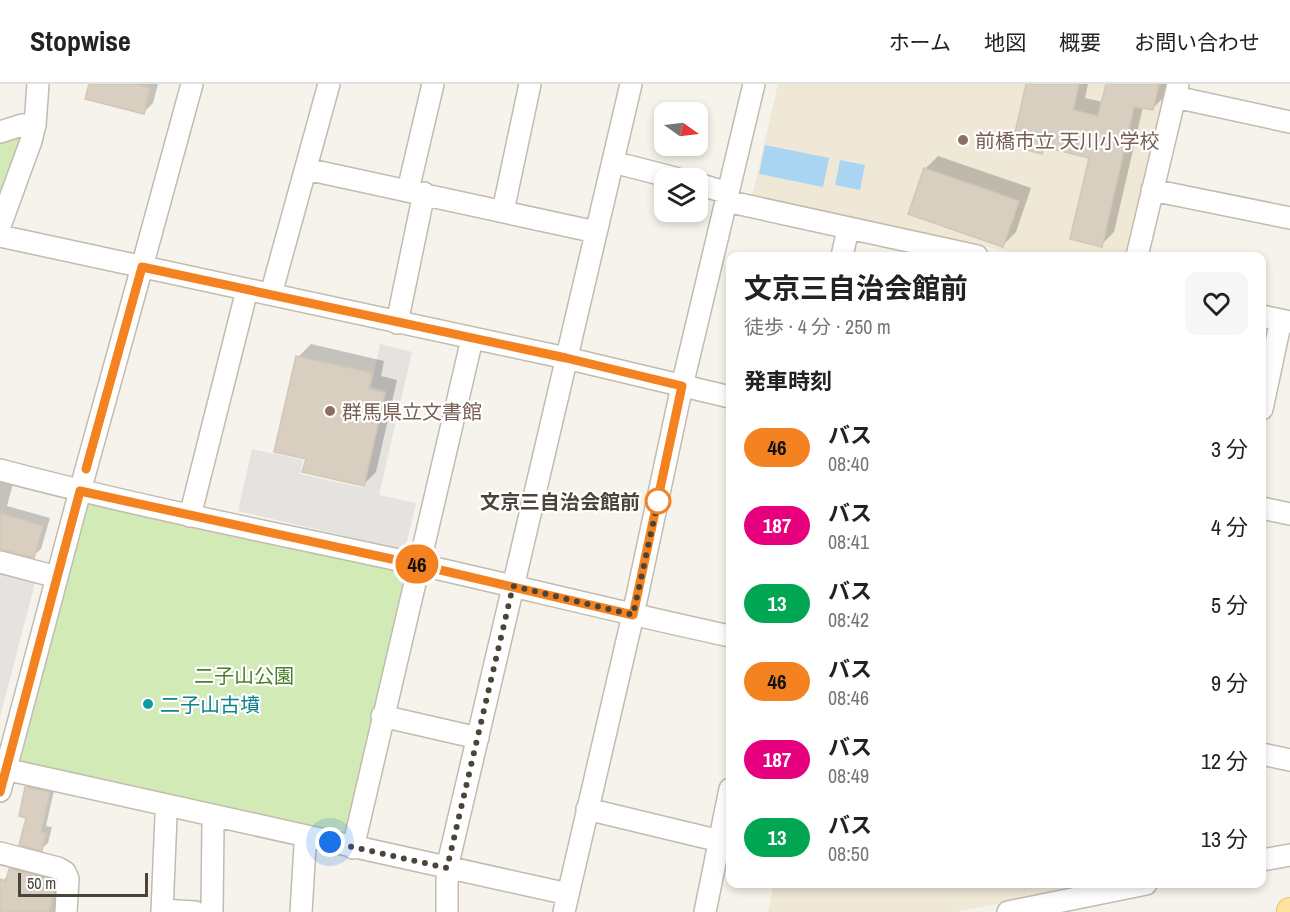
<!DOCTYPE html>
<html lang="ja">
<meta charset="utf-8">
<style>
body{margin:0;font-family:"Archivo Narrow","Noto Sans JP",sans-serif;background:#f6f6f6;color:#222;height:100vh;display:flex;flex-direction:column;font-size:22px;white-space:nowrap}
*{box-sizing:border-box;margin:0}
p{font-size:20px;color:#767676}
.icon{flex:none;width:33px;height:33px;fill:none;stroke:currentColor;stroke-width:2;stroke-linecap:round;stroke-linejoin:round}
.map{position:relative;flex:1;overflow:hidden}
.details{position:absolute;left:726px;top:168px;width:540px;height:636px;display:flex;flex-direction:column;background:#fff;border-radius:12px;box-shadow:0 3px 9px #0003}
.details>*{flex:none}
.badge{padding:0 12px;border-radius:20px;font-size:21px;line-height:39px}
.needle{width:39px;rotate:104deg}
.buttons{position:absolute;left:654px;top:18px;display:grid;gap:12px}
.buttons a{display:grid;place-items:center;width:54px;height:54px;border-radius:12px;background:#fff;box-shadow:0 3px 9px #0003;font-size:30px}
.scale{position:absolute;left:18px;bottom:15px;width:130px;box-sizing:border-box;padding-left:6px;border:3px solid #4b4439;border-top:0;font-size:16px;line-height:21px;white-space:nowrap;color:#4b4439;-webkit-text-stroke:4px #fff;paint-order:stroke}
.you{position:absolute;width:30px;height:30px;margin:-15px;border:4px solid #fff;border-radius:50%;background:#1a73e8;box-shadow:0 0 0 9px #1a73e833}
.map>.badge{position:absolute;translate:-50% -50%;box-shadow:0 0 0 3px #fff}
h2{padding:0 18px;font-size:22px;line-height:54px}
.round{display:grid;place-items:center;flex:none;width:63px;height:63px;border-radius:12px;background:#f6f6f6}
.headline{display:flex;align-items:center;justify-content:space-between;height:102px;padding:0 18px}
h1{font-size:28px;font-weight:700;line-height:45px}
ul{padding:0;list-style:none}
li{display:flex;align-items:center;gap:18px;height:78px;padding:0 18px}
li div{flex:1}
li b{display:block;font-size:22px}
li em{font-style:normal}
li .badge{min-width:66px;font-weight:700;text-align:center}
header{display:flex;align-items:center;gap:36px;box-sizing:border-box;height:84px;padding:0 30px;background:#fff;border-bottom:2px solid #e0e0e0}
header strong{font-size:28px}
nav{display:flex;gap:33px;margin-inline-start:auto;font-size:21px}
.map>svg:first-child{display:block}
.education{fill:#efe8d6}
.green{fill:#d2eab5}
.parking{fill:#e5e3e0}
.water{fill:#a9d4f2}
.shadow{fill:#0003}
.building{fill:#d8cfc1;stroke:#d3c7b4;stroke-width:1.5}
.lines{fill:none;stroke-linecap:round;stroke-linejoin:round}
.minor-casing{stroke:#c2bbae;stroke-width:24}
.major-casing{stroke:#e6c16a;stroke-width:28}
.minor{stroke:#fff;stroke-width:21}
.major{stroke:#ffe39c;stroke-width:26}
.line-casing{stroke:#fff;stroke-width:14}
.line{stroke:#f58220;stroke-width:9}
.walk{stroke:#4b4439;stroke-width:6;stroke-dasharray:0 10.8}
.education-dot{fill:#8d6e63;stroke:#fff;stroke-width:2}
.stop-dot{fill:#fff;stroke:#f58220;stroke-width:3}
.culture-dot{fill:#0f9aa8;stroke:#fff;stroke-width:2}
.labels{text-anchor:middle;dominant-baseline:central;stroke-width:4.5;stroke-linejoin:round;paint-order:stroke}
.education-label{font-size:20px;fill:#785e54;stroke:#fff;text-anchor:start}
.stop-label{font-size:20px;font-weight:bold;fill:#4b4439;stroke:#fff;text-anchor:end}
.park-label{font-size:20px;fill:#4a7f2a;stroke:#fff}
.culture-label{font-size:20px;fill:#0d838f;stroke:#fff;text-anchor:start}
</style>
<header>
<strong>Stopwise</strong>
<nav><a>ホーム</a><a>地図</a><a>概要</a><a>お問い合わせ</a></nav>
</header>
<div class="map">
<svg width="1290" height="828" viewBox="0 0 1290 828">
<rect width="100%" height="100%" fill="#f6f3ec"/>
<path class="education" d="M778 0H1174L1133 172H1029L752 112Z
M774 800H1083L1081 804 955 828H768Z"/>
<path class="green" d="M18 53 22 58 0 116V60Z
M80 407 419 481 353 764 6 686Z"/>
<path class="parking" d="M380 260 412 268 379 411 416 419 405 466 238 427 252 365 303 376 300 390 364 404 386 307 371 303Z
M0 490 35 499 0 633Z"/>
<path class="water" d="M765 61 829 74 823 103 759 90Z
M840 76 865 81 860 106 835 101Z"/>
<path class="shadow" d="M91 0H158L153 19 143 29Z
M1028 0H1088L1085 14 1103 18 1107 0H1168L1165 12 1152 25 1143 23 1114 148 1101 161 1091 73 1048 62 1042 68Z
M938 72 1031 104 1016 148 1003 161 925 85Z
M311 260 384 277 381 292 397 296 376 388 363 401 307 374 298 273Z
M0 392 14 396 7 422 50 434 41 465 33 472 0 463Z
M33 697 55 702 46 742 52 743 48 759 41 765 28 732 27 703Z
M19 777 62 796 55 822 59 823 58 828H0V806L3 797 9 790 10 785Z"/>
<path class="building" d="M89 0H137L150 4 144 30 85 15Z
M1026 0H1079L1073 26 1098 32 1106 0H1159L1153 26 1134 23 1102 163 1070 155 1089 74 1045 63 1042 70 1012 62Z
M924 84 1019 117 1003 163 908 130Z
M296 272 372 289 369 305 385 309 364 402 302 388 306 375 274 368Z
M0 429 43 442 34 474 0 465Z
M25 703 50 708 41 748 46 749 42 767 19 761 26 734 19 732Z
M9 785 36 791 35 793 49 797 47 802 55 804 49 828H0V795L6 797Z"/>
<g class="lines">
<defs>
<path id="minor" d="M1175 13 1290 38
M0 48 22 41H35
M613 78 675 94
M306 85 596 148
M698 100 728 109
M408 106 433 0
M1152 106 1290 134
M726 117 977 172
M503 127 530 0
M0 142 31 57 35 41 38 0
M0 152 566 274 730 313
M842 172 848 145
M1137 172 1178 0
M271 210 329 0
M1262 232 1290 238
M397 239 424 109
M1262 325 1281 236
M0 386C139 423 280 450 421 481 524 504 627 530 730 552
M1262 424 1290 430
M190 432 247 206
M0 478 57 493
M382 632 478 654
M1262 670 1290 676
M0 684 568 810
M0 707 80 407 142 183 192 0
M587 725 720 757
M353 764 472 255
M0 769 58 784 65 788 68 795 66 828
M1262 776 1290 771
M162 826 195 828
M162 828 166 732 169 722
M210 828 212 826 213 740 215 733
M301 828 305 762 306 753
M447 828V784L631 0
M564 828 633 531 682 302 754 0
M705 828 730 705
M1008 828 1146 800"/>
<path id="major" d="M1290 828V827"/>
</defs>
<use href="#minor" class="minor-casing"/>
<use href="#major" class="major-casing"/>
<use href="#minor" class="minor"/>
<use href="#major" class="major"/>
</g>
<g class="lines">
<defs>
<path id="line" d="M0 708 80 407 419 481 633 531 682 302 566 274 142 183 86 385"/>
</defs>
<use href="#line" class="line-casing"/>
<use href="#line" class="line"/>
<path class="walk" d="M330 758 447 784 513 502 633 531 658 417"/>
</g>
<g class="education-dot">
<circle cx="963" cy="56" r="6"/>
<circle cx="330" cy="327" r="6"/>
</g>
<circle class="stop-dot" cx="658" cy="417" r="12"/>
<circle class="culture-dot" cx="148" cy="620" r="6"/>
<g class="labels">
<g class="education-label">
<text x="975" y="56">前橋市立 天川小学校</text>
<text x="342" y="327">群馬県立文書館</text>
</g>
<g class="stop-label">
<text x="640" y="417">文京三自治会館前</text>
</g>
<g class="park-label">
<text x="244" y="591">二子山公園</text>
</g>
<g class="culture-label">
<text x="160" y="620">二子山古墳</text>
</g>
</g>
</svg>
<div class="buttons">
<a><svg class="needle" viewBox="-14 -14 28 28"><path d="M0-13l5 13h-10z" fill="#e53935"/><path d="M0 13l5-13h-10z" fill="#767676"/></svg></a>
<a><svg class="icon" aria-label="layers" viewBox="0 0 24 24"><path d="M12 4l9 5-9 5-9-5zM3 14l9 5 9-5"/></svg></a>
</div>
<div class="scale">50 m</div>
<div class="you" style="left:330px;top:758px"></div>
<b class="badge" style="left:417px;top:480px;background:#f58220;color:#111">46</b>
<section class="details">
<div class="headline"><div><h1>文京三自治会館前</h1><p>徒歩 · 4 分 · 250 m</p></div><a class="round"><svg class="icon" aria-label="heart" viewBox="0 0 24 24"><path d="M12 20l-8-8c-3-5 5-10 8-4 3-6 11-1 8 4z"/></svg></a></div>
<h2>発車時刻</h2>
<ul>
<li><span class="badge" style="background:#f58220;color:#111">46</span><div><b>バス</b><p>08:40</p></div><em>3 分</em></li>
<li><span class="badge" style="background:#e6007e;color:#fff">187</span><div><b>バス</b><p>08:41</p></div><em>4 分</em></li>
<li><span class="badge" style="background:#00a651;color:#fff">13</span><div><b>バス</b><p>08:42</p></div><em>5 分</em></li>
<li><span class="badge" style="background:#f58220;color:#111">46</span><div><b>バス</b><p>08:46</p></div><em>9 分</em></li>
<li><span class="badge" style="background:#e6007e;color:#fff">187</span><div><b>バス</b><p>08:49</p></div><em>12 分</em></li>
<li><span class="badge" style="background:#00a651;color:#fff">13</span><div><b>バス</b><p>08:50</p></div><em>13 分</em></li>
</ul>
</section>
</div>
